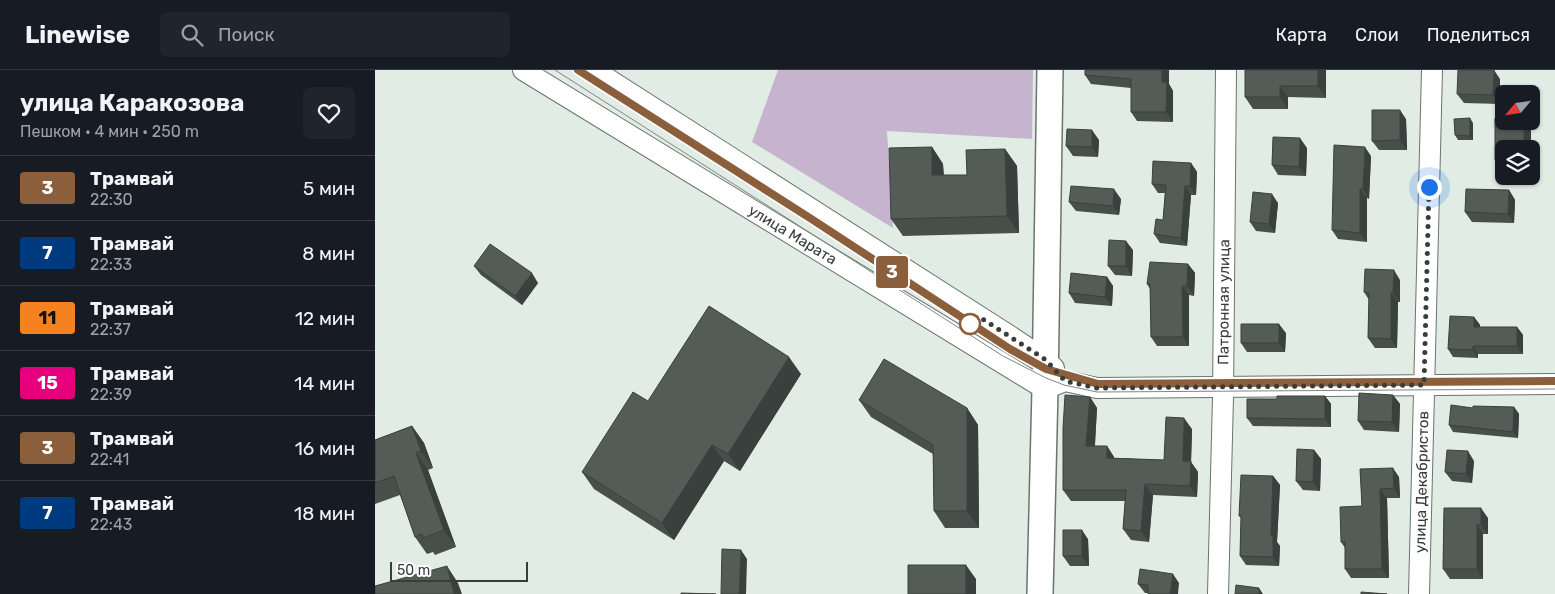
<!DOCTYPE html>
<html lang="ru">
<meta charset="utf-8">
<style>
body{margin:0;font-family:Rubik,sans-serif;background:#20242c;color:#f1f3f6;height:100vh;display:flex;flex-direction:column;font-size:19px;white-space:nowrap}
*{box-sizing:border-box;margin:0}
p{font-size:16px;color:#9ea1a6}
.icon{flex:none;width:28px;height:28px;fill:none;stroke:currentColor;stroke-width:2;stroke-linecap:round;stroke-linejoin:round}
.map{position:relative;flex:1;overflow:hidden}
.side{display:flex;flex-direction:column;background:#171b24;width:375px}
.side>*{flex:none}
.badge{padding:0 10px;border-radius:4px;font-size:18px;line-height:32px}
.needle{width:32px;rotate:241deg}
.buttons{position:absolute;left:1120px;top:15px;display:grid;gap:10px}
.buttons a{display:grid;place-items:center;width:45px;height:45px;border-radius:8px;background:#171b24;box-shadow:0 1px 4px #0004;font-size:25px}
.scale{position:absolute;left:15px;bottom:12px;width:138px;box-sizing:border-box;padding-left:5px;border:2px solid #383c3a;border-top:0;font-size:14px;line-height:18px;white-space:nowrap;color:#383c3a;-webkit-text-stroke:4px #fff;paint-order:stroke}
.you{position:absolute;width:25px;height:25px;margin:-12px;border:4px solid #fff;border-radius:50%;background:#1a73e8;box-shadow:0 0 0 8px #1a73e833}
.map>.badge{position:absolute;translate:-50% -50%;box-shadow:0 0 0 2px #fff}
.round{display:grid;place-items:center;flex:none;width:52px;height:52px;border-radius:8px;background:#20242c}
.headline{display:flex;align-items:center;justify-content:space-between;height:85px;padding:0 20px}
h1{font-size:24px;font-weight:700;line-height:38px}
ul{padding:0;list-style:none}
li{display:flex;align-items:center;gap:15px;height:65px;padding:0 20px;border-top:1px solid #363941}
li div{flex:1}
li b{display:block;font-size:19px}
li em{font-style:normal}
li .badge{min-width:55px;font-weight:700;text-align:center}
header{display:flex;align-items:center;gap:30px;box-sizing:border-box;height:70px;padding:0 25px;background:#171b24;border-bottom:1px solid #363941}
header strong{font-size:24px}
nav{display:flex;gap:28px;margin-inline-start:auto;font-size:18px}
.search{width:350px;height:45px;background:#20242c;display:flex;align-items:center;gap:12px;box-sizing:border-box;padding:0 18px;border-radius:8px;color:#9ea1a6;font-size:19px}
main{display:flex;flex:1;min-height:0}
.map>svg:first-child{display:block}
.green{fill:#c6b4ce}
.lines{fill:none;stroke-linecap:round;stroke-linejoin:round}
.minor-casing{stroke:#6a746e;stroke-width:22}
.major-casing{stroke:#6a746e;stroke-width:28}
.minor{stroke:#fff;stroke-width:20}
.major{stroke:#fff;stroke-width:25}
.tram{stroke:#808783;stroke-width:1}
.wall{fill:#474f4b}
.shaded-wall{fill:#3a403d}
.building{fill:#535c57;stroke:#3a403d}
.line-casing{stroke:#fff;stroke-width:11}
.line{stroke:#8b5e3c;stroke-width:8}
.walk{stroke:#383c3a;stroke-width:5;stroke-dasharray:0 9}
.stop-dot{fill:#fff;stroke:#8b5e3c;stroke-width:2.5}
.labels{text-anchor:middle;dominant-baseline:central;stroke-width:5;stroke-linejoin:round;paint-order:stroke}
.street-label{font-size:15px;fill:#383c3a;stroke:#fff}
</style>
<header>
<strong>Linewise</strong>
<div class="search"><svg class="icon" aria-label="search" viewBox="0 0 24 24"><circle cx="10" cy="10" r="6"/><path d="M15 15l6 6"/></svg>Поиск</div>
<nav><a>Карта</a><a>Слои</a><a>Поделиться</a></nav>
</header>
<main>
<section class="side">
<div class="headline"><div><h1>улица Каракозова</h1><p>Пешком · 4 мин · 250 m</p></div><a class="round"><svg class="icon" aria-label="heart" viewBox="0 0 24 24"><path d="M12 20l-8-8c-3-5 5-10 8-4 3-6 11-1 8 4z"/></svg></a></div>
<ul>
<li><span class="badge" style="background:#8b5e3c;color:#fff">3</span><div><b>Трамвай</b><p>22:30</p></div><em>5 мин</em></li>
<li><span class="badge" style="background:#003b80;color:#fff">7</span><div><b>Трамвай</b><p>22:33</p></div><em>8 мин</em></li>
<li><span class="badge" style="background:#f58220;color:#111">11</span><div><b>Трамвай</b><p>22:37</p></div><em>12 мин</em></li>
<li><span class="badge" style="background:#e6007e;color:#fff">15</span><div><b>Трамвай</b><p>22:39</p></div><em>14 мин</em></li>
<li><span class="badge" style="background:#8b5e3c;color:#fff">3</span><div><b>Трамвай</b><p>22:41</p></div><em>16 мин</em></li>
<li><span class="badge" style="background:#003b80;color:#fff">7</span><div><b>Трамвай</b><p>22:43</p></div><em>18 мин</em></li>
</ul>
</section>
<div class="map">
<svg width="1180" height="524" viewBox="0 0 1180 524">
<rect width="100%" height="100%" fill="#e1ece5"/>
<path class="green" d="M403 0H658L657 69 512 61 518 158 377 72Z"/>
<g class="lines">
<defs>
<g id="minor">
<path id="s1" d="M148 0 670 319 690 311 722 318 1180 314"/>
<path d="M219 0 635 266 671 290 679 298"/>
<path id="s2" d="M843 524 848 327 851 0"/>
<path id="s3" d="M1044 524 1057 0"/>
</g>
<path id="major" d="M665 524 670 319 675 0"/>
</defs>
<use href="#minor" class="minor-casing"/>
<use href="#major" class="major-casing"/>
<use href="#minor" class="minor"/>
<use href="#major" class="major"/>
<path class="tram" d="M180 0 628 286 671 308 689 315 722 322 1180 319
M203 0 438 150 635 279 671 299 723 314 1180 311"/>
</g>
<path class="wall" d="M710 0 794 14 798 21V52L762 51 756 42V18L716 14 710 5Z
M951 0V28L913 27V39H878L870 27Z
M1125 9V34L1089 33 1082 24Z
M1120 48H1129V51H1152L1156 57V79H1129V99H1127L1120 90Z
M1031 49 1032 80H1004L997 71Z
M1098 53V70H1083L1080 65Z
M724 70 723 87 698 86 691 76Z
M557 77 568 94 569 105H592L630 79 642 96 644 163 528 166 516 149Z
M932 78 931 106 903 105 897 95Z
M996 86 994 129 992 128V172L963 169 957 160Z
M816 93 822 102 821 125H816L812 176 785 173 779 164 788 150 790 123H783L777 114Z
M1134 120 1140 130 1139 153 1097 152 1090 142Z
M746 129 744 145 701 141 694 132Z
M903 133 900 163 881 161 875 152Z
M758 180 757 206 740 205 733 196Z
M813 194 820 203 819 226 814 225V276H782L776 267 775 219 772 214Z
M99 196 163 213 147 235 106 205Z
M732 207 738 216 737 236 700 233 694 223Z
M1025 210V232H1023L1022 278H1000L993 268 994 230 989 222Z
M1099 247 1105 255V257H1142L1148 265V284H1103V288L1078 287 1073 279Z
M911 263 910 282H872L866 273Z
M426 304 365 401 349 391 299 470 219 419 207 402 273 331Z
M1018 325 1025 334 1024 362 989 360 983 351Z
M950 326 956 334V357L878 356 872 348 902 329Z
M715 327 722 338 720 376H732L739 387V388L789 390 817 359 816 392 823 402 822 427 778 425 774 472 756 470 748 459 750 431H696L688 420Z
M484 330 592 338 603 355 604 458H570L559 441 558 384 496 347Z
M1139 337 1144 344 1143 368 1078 362 1074 355 1098 338Z
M37 356 49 373 58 398 53 400 81 477 60 485 58 482 52 484 40 467 25 425 0 434V370Z
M939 380 946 389 945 421 928 420 921 411Z
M1099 391 1097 413 1077 411 1070 402Z
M985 399 1024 407 1025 428H1012L1014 508H976L970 499V478L966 472 987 436Z
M898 406 905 415 902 472 905 476 904 496 871 495 865 486 866 448 864 446Z
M1069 438 1113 448V464H1108V509H1075L1068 499Z
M713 469 714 496H695L688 486Z
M804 513 773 523H770L763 514Z"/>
<path class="shaded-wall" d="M787 0H794V14L798 21V52L791 42 787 12Z
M943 0H951V28L943 16Z
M1119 0 1125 9V34L1118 25Z
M905 16 913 27V39L905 27Z
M1025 40 1031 49 1032 80 1025 70Z
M1095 48 1098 53V70L1095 66Z
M1149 51H1152L1156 57V79H1149Z
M717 60 724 70 723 87 717 77Z
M925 68 932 78 931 106 924 97Z
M557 77 568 94 569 122 557 105Z
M990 77 996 86 994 129 988 119Z
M630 79 642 96 644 163 632 146Z
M816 93 822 102 821 125 815 116Z
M810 116 816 125 812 176 806 168Z
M739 119 746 129 744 145 738 136Z
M985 119 992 128V172L985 163Z
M1134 120 1140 130 1139 153 1133 144Z
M897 124 903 133 900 163 894 154Z
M751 171 758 180 757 206 751 196Z
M813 194 820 203 819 226 812 216Z
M1019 200 1025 210V232L1018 223Z
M157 203 163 213 147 235 140 226Z
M732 207 738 216 737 236 730 227Z
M807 216 814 225V276L808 267Z
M1016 223 1023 232 1022 278 1016 269Z
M1099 247 1105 255 1104 265 1099 257Z
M904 254 911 263 910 282 904 273Z
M1142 257 1148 265V284L1142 276Z
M1098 276 1103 284V288L1098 280Z
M414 287 426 304 365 401 353 384Z
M1018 325 1025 334 1024 362 1017 352Z
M950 326 956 334V357L950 349Z
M715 327 722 338 719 387 711 376Z
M1139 337 1144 344 1143 368 1138 362Z
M592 338 603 355 604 458 592 441Z
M809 348 817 359 816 392 823 402 822 427 815 416 808 391Z
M37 356 49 373 58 398 46 381Z
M337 375 349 391 299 470 287 453Z
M732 376 739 387 740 399 732 388Z
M939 380 946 389 945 421 938 412Z
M1093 381 1099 391 1097 413 1091 404Z
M41 383 53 400 81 477 69 460Z
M1018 398 1024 407 1025 428 1019 418Z
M898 406 905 415 902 472 905 476 904 496 898 487 896 466Z
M770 414 778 425 774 472 766 461Z
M1005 419 1012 428 1014 508 1007 499Z
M1106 438 1113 448V464L1106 455Z
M1102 455 1108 464V509L1102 499Z
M707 460 713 469 714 496 707 486Z
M366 480 372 489 371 524H364Z
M591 495 601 509V524H591Z
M72 496 83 513 87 524H79Z
M798 504 804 513 803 524H795Z
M884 518 888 524H884Z"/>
<path class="building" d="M710 0H787V12H792L791 42H756V9L710 5Z
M870 0H943V16H905V27H870Z
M1083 0H1119L1118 25 1082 24Z
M997 40H1025V70L997 71Z
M1095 48V66L1080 65 1079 49Z
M1120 48H1129V51H1149V79H1129V90H1120Z
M692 59 717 60V77L691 76Z
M898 67 925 68 924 97 897 95Z
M959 75 990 77 988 119H985V163L957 160Z
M557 77V105H592L591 80 630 79 632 146 516 149 514 78Z
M778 91 816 93 815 116H810L806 168 779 164 781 149 788 150 791 115 777 114Z
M696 116 739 119 738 136 694 132Z
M1091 119 1134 120 1133 144 1090 142Z
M878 122 897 124 894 154 875 152Z
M734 170 751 171V196H733Z
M115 174 157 203 140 226 99 196Z
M775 192 813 194 812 216H807L808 267H776L775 214H772Z
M990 199 1019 200 1018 223H1016V269L993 268 994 223 989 222Z
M696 203 732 207 730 227 694 223Z
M334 236 414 287 353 384 337 375 287 453 207 402 258 322 273 331Z
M1075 246 1099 247V257H1142V276H1098V280L1073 279Z
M866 254H904V273H866Z
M509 289 592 338V441H559L558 375 484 330Z
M984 323 1018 325 1017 352 983 351Z
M690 325 715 327 711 376H732V388L789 390 791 347 809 348 808 391H816L815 416 770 414 766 461 748 459 751 420H688V358Z
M902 326H950V349L872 348V329H902Z
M1076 335 1098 338V336L1139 337 1138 362 1074 355Z
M37 356 46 381 41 383 69 460 48 468 47 464 40 467 19 406 0 413V370Z
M922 379 939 380 938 412 921 411Z
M1072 380 1093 381 1091 404 1070 402Z
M1018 398 1019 418 1005 419 1007 499H970V472H966L965 437 987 436 985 399Z
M866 405 898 406 896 466H898V487L865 486 866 446H864Z
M1069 438H1106V455H1102V499H1068Z
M688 460H707V486H688Z
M347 479 366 480 364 524H346Z
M533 495H591V524H533Z
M72 496 79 524H0V516Z
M765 499 798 504 795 524H773V515L763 514Z
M861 515 884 518V524H860Z
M986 522 1012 524H986Z
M306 523 341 524H306Z"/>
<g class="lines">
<defs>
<path id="line" d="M203 0 438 150 635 279 671 299 723 314 1180 311"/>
</defs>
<use href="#line" class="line-casing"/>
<use href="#line" class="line"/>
<path class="walk" d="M595 254 603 246 671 290 690 311 722 318 1049 315 1054 117"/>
</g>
<circle class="stop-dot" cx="595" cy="254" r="10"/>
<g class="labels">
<g class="street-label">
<text stroke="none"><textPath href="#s1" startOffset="316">улица Марата</textPath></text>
<text stroke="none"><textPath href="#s2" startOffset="292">Патронная улица</textPath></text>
<text stroke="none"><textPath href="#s3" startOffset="112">улица Декабристов</textPath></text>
</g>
</g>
</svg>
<div class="buttons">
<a><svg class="needle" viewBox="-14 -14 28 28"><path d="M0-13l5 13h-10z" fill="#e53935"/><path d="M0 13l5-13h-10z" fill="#9ea1a6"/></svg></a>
<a><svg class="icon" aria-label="layers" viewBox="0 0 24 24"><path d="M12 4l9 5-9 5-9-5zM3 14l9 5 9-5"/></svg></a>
</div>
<div class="scale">50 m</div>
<div class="you" style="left:1054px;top:117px"></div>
<b class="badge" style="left:517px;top:202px;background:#8b5e3c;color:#fff">3</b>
</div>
</main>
